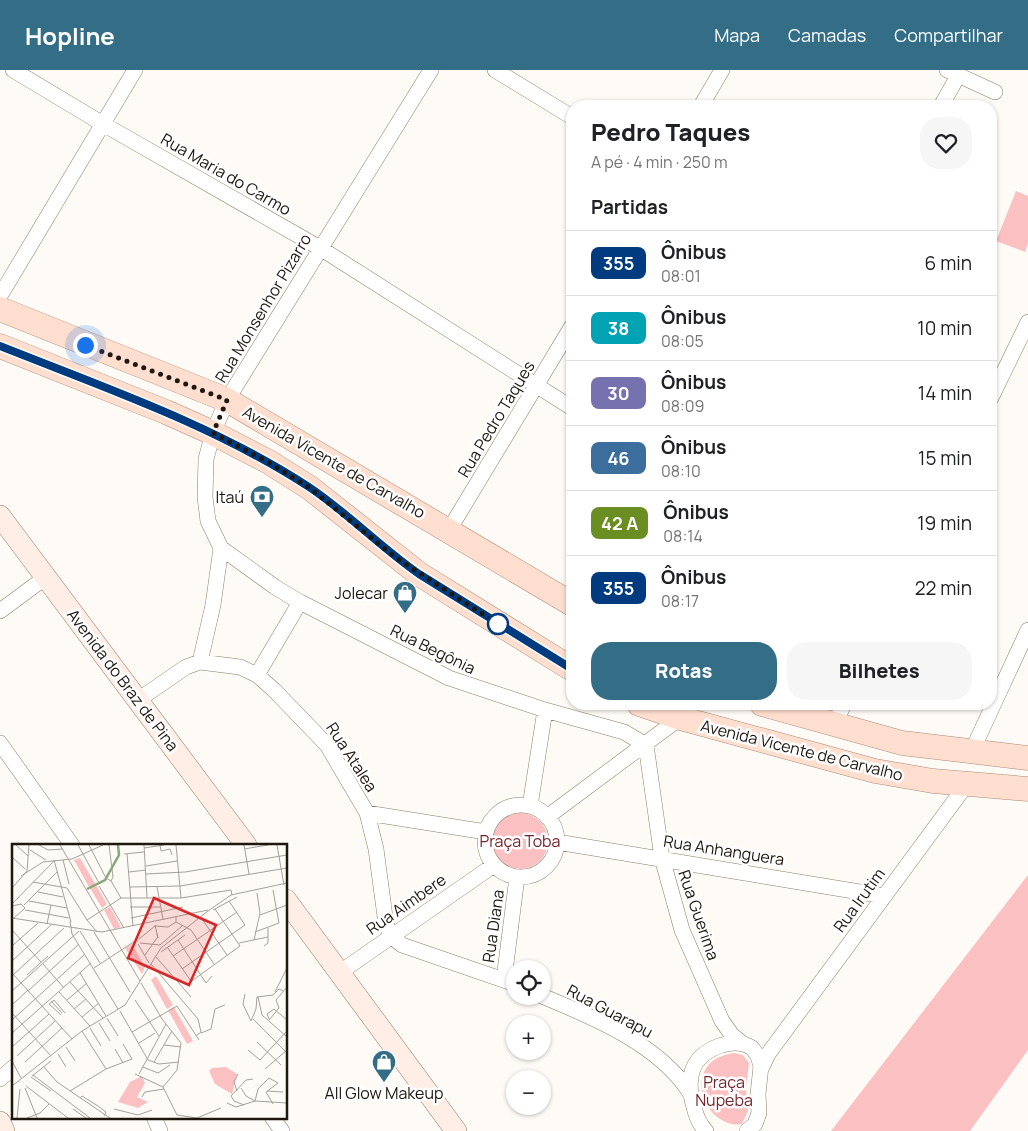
<!DOCTYPE html>
<html lang="pt">
<meta charset="utf-8">
<style>
body{margin:0;font-family:Manrope,sans-serif;background:#f6f6f6;color:#202124;height:100vh;display:flex;flex-direction:column;font-size:19px;white-space:nowrap}
*{box-sizing:border-box;margin:0}
p{font-size:16px;color:#757577}
.icon{flex:none;width:28px;height:28px;fill:none;stroke:currentColor;stroke-width:2;stroke-linecap:round;stroke-linejoin:round}
.map{position:relative;flex:1;overflow:hidden}
.side{position:absolute;left:566px;top:30px;width:431px;height:610px;display:flex;flex-direction:column;background:#fff;border-radius:20px;box-shadow:0 1px 4px #0004}
.side>*{flex:none}
.badge{padding:0 10px;border-radius:8px;font-size:18px;line-height:32px}
.tools{position:absolute;left:506px;top:890px;display:grid;gap:10px}
.tools a{display:grid;place-items:center;width:45px;height:45px;border-radius:50%;background:#fff;box-shadow:0 1px 4px #0004;font-size:25px}
.you{position:absolute;width:25px;height:25px;margin:-12px;border:4px solid #fff;border-radius:50%;background:#1a73e8;box-shadow:0 0 0 8px #1a73e833}
.map>.badge{position:absolute;translate:-50% -50%;box-shadow:0 0 0 2px #fff}
h2{padding:0 25px;font-size:19px;line-height:45px}
.round{display:grid;place-items:center;flex:none;width:52px;height:52px;border-radius:20px;background:#f6f6f6}
.head{display:flex;align-items:center;justify-content:space-between;height:85px;padding:0 25px}
h1{font-size:24px;font-weight:800;line-height:38px}
.button{display:flex;gap:10px;margin-top:auto;padding:10px 25px}
.button a{flex:1;height:58px;border-radius:20px;background:#336d86;color:#fff;font-size:20px;font-weight:800;line-height:58px;text-align:center}
.button a+a{background:#f6f6f6;color:#202124}
ul{padding:0;list-style:none}
li{display:flex;align-items:center;gap:15px;height:65px;padding:0 25px;border-top:1px solid #e0e0e0}
li div{flex:1}
li b{display:block;font-size:19px}
li em{font-style:normal}
li .badge{min-width:55px;font-weight:700;text-align:center}
header{display:flex;align-items:center;gap:30px;box-sizing:border-box;height:70px;padding:0 25px;background:#336d86;color:#fff}
header strong{font-size:24px}
nav{display:flex;gap:28px;margin-inline-start:auto;font-size:18px}
.map>svg:first-child{display:block}
.green{fill:#fbc0c1}
.lines{fill:none;stroke-linecap:round;stroke-linejoin:round}
.minor-casing{stroke:#8c7d68;stroke-width:16}
.secondary-casing{stroke:#8c7d68;stroke-width:22}
.primary-casing{stroke:#af8a76;stroke-width:25}
.minor{stroke:#fff;stroke-width:15}
.secondary{stroke:#ffeee6;stroke-width:21}
.primary{stroke:#fedece;stroke-width:24}
.line-casing{stroke:#fff;stroke-width:11}
.line{stroke:#003b80;stroke-width:8}
.walk{stroke:#1d170f;stroke-width:5;stroke-dasharray:0 9}
.stop-dot{fill:#fff;stroke:#003b80;stroke-width:2.5}
.labels{text-anchor:middle;dominant-baseline:central;stroke-width:5;stroke-linejoin:round;paint-order:stroke}
.street-label{font-size:16px;fill:#1d170f;stroke:#fff}
.poi-label{font-size:16px;fill:#1d170f;stroke:#fff;text-anchor:end}
.park-label{font-size:16px;fill:#73262e;stroke:#fff}
.inset-river{fill:none;stroke:#85a979;stroke-width:2.5}
.inset-road{fill:none;stroke:#a4a09a;stroke-width:1}
.view{fill:#d62828;fill-opacity:0.15;stroke:#d62828;stroke-width:2.5}
.inset-edge{fill:none;stroke:#1d170f;stroke-width:2.5}
</style>
<header>
<strong>Hopline</strong>
<nav><a>Mapa</a><a>Camadas</a><a>Compartilhar</a></nav>
</header>
<div class="map">
<svg width="1028" height="1061" viewBox="0 0 1028 1061">
<rect width="100%" height="100%" fill="#fefbf6"/>
<path class="green" d="M1016 121 1028 126V173L1025 182 996 171Z
M492 771a28 28 0 1 1 56 0a28 28 0 1 1-56 0Z
M1028 805V980L970 1061H831Z
M734 983 743 985 749 993 746 1019 748 1041 742 1054C705 1061 677 991 734 983Z"/>
<g class="lines">
<defs>
<path id="minor" d="M13 0 103 54 320 178 572 338
M495 0 572 47
M947 0 995 22
M701 36 722 0
M941 36 958 6
M0 226 135 0
M991 328 1028 252
M449 460 572 256
M221 478 275 517 300 532 449 608 545 640 624 662 646 675
M0 541 46 507
M200 592 213 535 221 478 208 451 205 427 206 389 213 363 227 330 431 0
M257 605 300 532
M138 630 186 597 200 592 240 597 257 605 274 620 327 675 367 743 376 779 386 854 391 866 402 875 515 914
M834 655 844 634
M0 673 72 775
M646 675 662 788 682 860 722 951 732 965 743 974
M971 683 1028 560
M485 771a36 36 0 1 1 72 0a36 36 0 1 1-72 0Z
M530 736 545 640
M367 743 486 762
M547 747 680 648
M557 772 884 826
M339 903 494 795
M504 909 517 807
M542 926C593 947 660 975 690 1023
M761 999 768 984 967 714
M0 1009 14 997
M154 1047 160 1061
M272 1047 282 1061
M706 1061C699 1054 696 1046 694 1037 685 1008 691 985 722 975 733 972 743 972 752 978L758 986 761 996 758 1024 759 1043 755 1054 747 1061"/>
<path id="secondary" d="M0 446 246 775
M286 830 456 1061
M0 1052 4 1061"/>
<path id="primary" d="M0 239 227 330 572 534
M0 276 166 342 213 363 269 392 310 418 419 504 572 599
M639 634 680 648 875 701 933 711 1028 719
M762 634 902 673 1028 688"/>
</defs>
<use href="#minor" class="minor-casing"/>
<use href="#secondary" class="secondary-casing"/>
<use href="#primary" class="primary-casing"/>
<use href="#minor" class="minor"/>
<use href="#secondary" class="secondary"/>
<use href="#primary" class="primary"/>
</g>
<g class="lines">
<defs>
<path id="line" d="M0 276C105 318 214 355 309 417 348 443 380 477 419 504L572 599"/>
</defs>
<use href="#line" class="line-casing"/>
<use href="#line" class="line"/>
<path class="walk" d="M85 275 227 330 213 363 268 392 310 418 395 487 498 554"/>
</g>
<defs>
<symbol id="bank-pin" viewBox="-11 -11 22 30"><path d="M0 17L-7.5 6A9.5 9.5 0 1 1 7.5 6Z" fill="#336d86" stroke="#fff"/><path d="M-6-4H6V4H-6ZM0-2.3a2.3 2.3 0 1 0 0 4.6a2.3 2.3 0 1 0 0-4.6Z" fill="#fff"/></symbol>
<symbol id="shop-pin" viewBox="-11 -11 22 30"><path d="M0 17L-7.5 6A9.5 9.5 0 1 1 7.5 6Z" fill="#336d86" stroke="#fff"/><path d="M-5-2.5h2.3a2.7 3.5 0 0 1 5.4 0H5L5.5 6h-11ZM-1.5-2.5h3a1.5 2.3 0 0 0-3 0Z" fill="#fff"/></symbol>
</defs>
<g fill-rule="evenodd">
<use href="#bank-pin" x="248" y="413" width="28" height="38"/>
<use href="#shop-pin" x="391" y="509" width="28" height="38"/>
<use href="#shop-pin" x="370" y="978" width="28" height="38"/>
</g>
<circle class="stop-dot" cx="498" cy="554" r="10"/>
<g class="labels">
<g class="street-label">
<text transform="translate(226 104) rotate(30)">Rua Maria do Carmo</text>
<text transform="translate(263 238) rotate(-59)">Rua Monsenhor Pizarro</text>
<text transform="translate(496 349) rotate(-59)">Rua Pedro Taques</text>
<text transform="translate(334 392) rotate(30)">Avenida Vicente de Carvalho</text>
<text transform="translate(433 579) rotate(26)">Rua Begônia</text>
<text transform="translate(123 610) rotate(53)">Avenida do Braz de Pina</text>
<text transform="translate(802 680) rotate(14)">Avenida Vicente de Carvalho</text>
<text transform="translate(352 687) rotate(57)">Rua Atalea</text>
<text transform="translate(724 780) rotate(9)">Rua Anhanguera</text>
<text transform="translate(859 830) rotate(-54)">Rua Irutim</text>
<text transform="translate(406 834) rotate(-35)">Rua Aimbere</text>
<text transform="translate(699 845) rotate(71)">Rua Guerima</text>
<text transform="translate(493 856) rotate(-82)">Rua Diana</text>
<text transform="translate(610 941) rotate(28)">Rua Guarapu</text>
</g>
<g class="poi-label">
<text x="244" y="427">Itaú</text>
<text x="388" y="523">Jolecar</text>
<text x="384" y="1023" text-anchor="middle">All Glow Makeup</text>
</g>
<g class="park-label">
<text x="520" y="771">Praça Toba</text>
<text x="724" y="1012">Praça<tspan x="724" dy="18">Nupeba</tspan></text>
</g>
</g>
<g transform="translate(12 774)">
<rect width="275" height="275" fill="#fefbf6"/>
<path d="M68 14 84 41 77 43 62 16ZM84 41 95 60 90 64 78 44ZM98 63 109 83 102 85 92 66ZM120 100 133 123 130 130 113 104ZM144 132 161 161 155 165 139 136ZM162 163 181 197 175 200 156 166ZM214 223 225 230 220 250 203 240 197 227 200 224ZM130 232 133 239 125 253 136 258 126 264 106 258 118 238Z" fill="#fbc0c1"/>
<path class="inset-river" d="M75 45 93 36 107 11 106 1"/>
<path class="inset-road" d="M4 1 16 12M27 1 36 6 51 5M48 1 128 137M66 1 87 39M77 1 94 34 99 37M97 1 101 33 99 37M132 1 135 54M148 1 149 7 158 5 160 11M164 1 169 54M232 1 237 30M265 1 272 41M132 4 152 1M232 5 256 1M18 6 34 16M112 10 132 8M115 10 121 82M0 13 13 25M42 16 59 78M51 16 57 40M134 22 165 17M117 28 134 26M134 30 173 28 275 11M9 32 31 18 60 15 91 1M99 37 109 54M21 38 55 44 75 76M87 42 112 84M118 43 168 42 275 24M145 43 151 75M0 44 15 27 17 1M26 48 51 53M17 57 55 64M0 60 42 17M12 61 45 28M0 62 9 60 13 64 2 74M118 63H148M13 66 57 74M201 66 225 53M248 71 275 61M164 73V78L179 86 202 120M0 74 90 88 196 66M119 74 171 63M190 75 215 111M58 77 60 90 106 165M35 80 39 61M143 81 146 94 145 90M0 86 29 118M68 87 88 119M82 88 118 148M85 88 75 76 109 54H169L219 46 220 51M243 88 267 79 261 46M127 95 143 82 156 83 164 78M166 96 194 139 200 132M242 96 248 69 245 49M128 99 148 101M227 99 256 93M126 100 137 119M148 101 170 82M0 102 26 79M252 102 256 99V84M155 103 179 137M149 108 173 91M133 111 145 94M161 112 225 68M144 113 179 153M0 117 39 81M31 120 52 144M139 120 186 175 189 188 184 192M82 124 123 97M170 125 233 81 217 57M0 129 60 195M68 129 94 172M1 131 52 84M15 131 36 112M58 138 91 174M129 139 150 175 169 199 165 226 151 243M177 139 228 102 203 65M0 147 67 87M16 147 67 100M47 148 78 182M263 148 275 124M233 150 231 160 239 177 244 165 245 153 261 151 267 145 271 147M246 153 250 171 275 193M55 156 75 139M123 156 147 192M39 157 50 169M0 161 16 146M62 165 74 155M108 167 136 216 147 220 167 218M0 169 39 212M49 171 37 160 42 156 53 169M70 173 87 159M95 174 106 192M241 175 275 209M257 175 255 170 262 165 275 176M0 176 73 110M257 176 267 164 264 156 275 143M87 179 98 197M78 184 89 202M70 187 94 225M120 188 165 162 187 196M0 189 79 119M189 189 199 185 203 165 213 161M245 198 269 221M127 199 143 189M152 201 169 203M0 203 37 170M54 203 63 217M103 205 111 219M236 206 248 216 275 187M46 210 54 223M5 212 43 177M0 217 9 234M13 218 50 184M142 218 160 187M32 223 45 238 98 274M131 223 146 229 158 221M253 225 275 206M123 230 151 243 165 271 185 274 209 264M127 230 154 180M21 231 78 274M20 232 39 217M19 233 39 247M0 242 70 187 113 161 149 104 196 67 219 51 275 39M14 242 56 274M13 244 25 274M229 244 234 252 243 257 275 259M58 247 94 225 120 215 111 200M225 247 222 238 226 230M255 247 271 248M130 253 133 248 152 245M68 254 70 252 86 262 94 268 92 272M243 257 246 245 257 234 266 239 254 248 261 260M215 259 224 263 243 257M232 261 222 257 219 252 234 236 241 235M61 265 74 274M102 265 126 271 140 266M5 274 8 245M15 274 28 269 37 260"/>
<path class="view" d="M142 54 204 81 177 141 116 114Z"/>
<rect width="275" height="275" class="inset-edge"/>
</g>
</svg>
<div class="tools">
<a><svg class="icon" aria-label="locate" viewBox="0 0 24 24"><circle cx="12" cy="12" r="6"/><path d="M12 2v4M12 18v4M2 12h4M18 12h4"/></svg></a>
<a>+</a>
<a>−</a>
</div>
<div class="you" style="left:85px;top:275px"></div>
<section class="side">
<div class="head"><div><h1>Pedro Taques</h1><p>A pé · 4 min · 250 m</p></div><a class="round"><svg class="icon" aria-label="heart" viewBox="0 0 24 24"><path d="M12 20l-8-8c-3-5 5-10 8-4 3-6 11-1 8 4z"/></svg></a></div>
<h2>Partidas</h2>
<ul>
<li><span class="badge" style="background:#003b80;color:#fff">355</span><div><b>Ônibus</b><p>08:01</p></div><em>6 min</em></li>
<li><span class="badge" style="background:#00a3b4;color:#fff">38</span><div><b>Ônibus</b><p>08:05</p></div><em>10 min</em></li>
<li><span class="badge" style="background:#7672af;color:#fff">30</span><div><b>Ônibus</b><p>08:09</p></div><em>14 min</em></li>
<li><span class="badge" style="background:#3c6e9d;color:#fff">46</span><div><b>Ônibus</b><p>08:10</p></div><em>15 min</em></li>
<li><span class="badge" style="background:#6b8e23;color:#fff">42 A</span><div><b>Ônibus</b><p>08:14</p></div><em>19 min</em></li>
<li><span class="badge" style="background:#003b80;color:#fff">355</span><div><b>Ônibus</b><p>08:17</p></div><em>22 min</em></li>
</ul>
<div class="button"><a>Rotas</a><a>Bilhetes</a></div>
</section>
</div>
